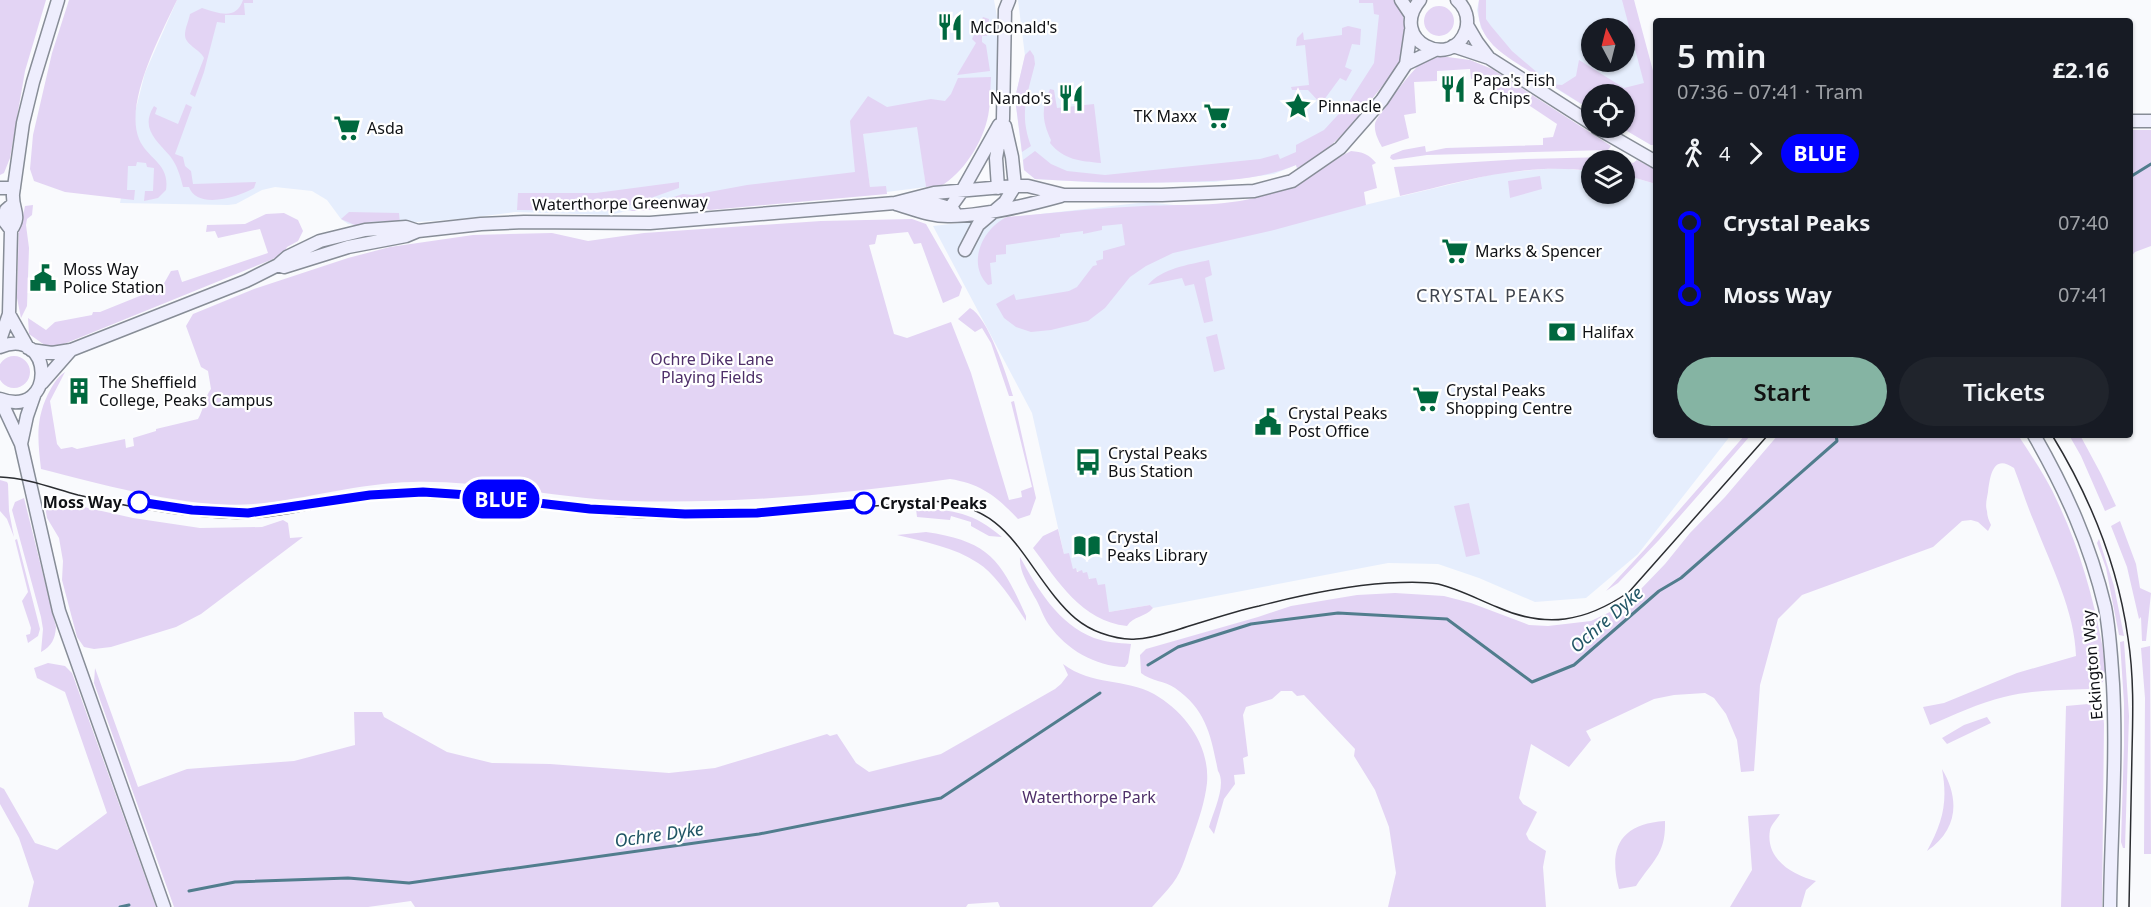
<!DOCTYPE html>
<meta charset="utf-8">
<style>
body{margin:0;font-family:"Noto Sans",sans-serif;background:#20242c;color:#f1f3f6;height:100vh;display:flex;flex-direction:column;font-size:22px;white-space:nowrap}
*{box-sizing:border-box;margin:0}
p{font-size:20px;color:#9ea1a6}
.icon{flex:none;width:33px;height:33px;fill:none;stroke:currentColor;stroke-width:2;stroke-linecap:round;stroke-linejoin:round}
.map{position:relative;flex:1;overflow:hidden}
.panel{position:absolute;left:1653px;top:18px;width:480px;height:420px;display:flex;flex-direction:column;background:#171b24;border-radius:6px;box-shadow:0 2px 4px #0004}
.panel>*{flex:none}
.badge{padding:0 12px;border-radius:20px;font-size:21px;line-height:39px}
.needle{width:39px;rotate:353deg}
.tools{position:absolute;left:1581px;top:18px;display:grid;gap:12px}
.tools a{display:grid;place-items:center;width:54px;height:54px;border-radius:50%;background:#171b24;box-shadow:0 2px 4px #0004;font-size:30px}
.map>.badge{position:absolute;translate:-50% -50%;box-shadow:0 0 0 3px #fff}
.legs{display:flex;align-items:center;gap:9px;height:66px;padding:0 24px;font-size:20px}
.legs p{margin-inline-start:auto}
.head{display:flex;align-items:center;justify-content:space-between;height:102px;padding:0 24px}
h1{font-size:33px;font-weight:600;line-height:45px}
.cta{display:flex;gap:12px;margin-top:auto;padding:12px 24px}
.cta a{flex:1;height:69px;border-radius:36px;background:#85b4a3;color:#111;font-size:24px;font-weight:600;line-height:69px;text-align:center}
.cta a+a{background:#20242c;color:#f1f3f6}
ul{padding:0 24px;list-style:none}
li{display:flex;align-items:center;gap:21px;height:72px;font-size:22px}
li i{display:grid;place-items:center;width:9px;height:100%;margin:0 8px;background:currentColor}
li i::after{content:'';width:15px;height:15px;margin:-8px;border:4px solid;border-radius:50%;background:#171b24}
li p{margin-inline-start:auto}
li:first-child i{background:linear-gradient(#0000 50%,currentColor 0)}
li:last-child i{background:linear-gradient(currentColor 50%,#0000 0)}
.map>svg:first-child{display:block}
.built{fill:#e6eefd;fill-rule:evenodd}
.green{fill:#e3d4f4}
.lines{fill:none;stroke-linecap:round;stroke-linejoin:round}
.stream{stroke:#517d8d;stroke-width:3}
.secondary-casing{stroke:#878d97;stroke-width:15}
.secondary{stroke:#eeeefd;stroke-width:12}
.tram{stroke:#2b2d31;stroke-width:1.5}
.line-1-casing{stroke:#fff;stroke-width:14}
.line-1{stroke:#00f;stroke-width:9}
.stop-1-dot{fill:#fff;stroke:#00f;stroke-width:3}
.labels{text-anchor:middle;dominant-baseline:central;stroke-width:4.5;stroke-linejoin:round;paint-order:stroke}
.poi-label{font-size:16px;fill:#0f1115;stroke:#fff;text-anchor:start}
.street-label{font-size:16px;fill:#0f1115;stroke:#fff}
.park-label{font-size:16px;fill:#4e2f69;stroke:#fff}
.stop-label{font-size:16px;font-weight:bold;fill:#0f1115;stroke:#fff;text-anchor:end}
.neighbourhood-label{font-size:18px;letter-spacing:1.5px;fill:#3f444e;stroke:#fff}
.water-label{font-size:18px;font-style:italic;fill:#225666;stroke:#fff}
</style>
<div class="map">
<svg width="2151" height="907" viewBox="0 0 2151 907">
<rect width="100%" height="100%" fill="#f9fafd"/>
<path class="built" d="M177 0H994L1000 34 997 97 857 120 863 172 693 195 610 215 515 212 460 219 361 226 348 224 341 219 327 200 312 191 275 187 262 190 236 204 228 205 120 203 122 192 115 191 145 73Z
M1018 0H1394L1403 15 1405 25 1348 129 1297 168 1296 165 1274 174 1214 182 1105 183 1035 179 1024 170 1015 98 1025 56Z
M1479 0H1634L1656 145H1651L1622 128H1624V94H1592L1591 110 1542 80 1494 46 1481 28 1477 10ZM1592 28H1624V62H1592Z
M918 126 926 187 871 194 862 134Z
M1557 168 1591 171 1592 194H1624L1625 175 1656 184V435H1731L1638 554 1586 598 1535 602 1479 578 1438 564 1388 563 1153 608 1150 605 1109 612 1098 586 1083 573 1073 569 1064 554 1032 413 933 226 1147 202 1253 214 1365 205 1498 173Z"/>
<path class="green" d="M0 0H46L25 71 10 158 4 173 0 175Z
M69 0H177C161 34 124 103 139 139 148 160 170 163 166 190L158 198 144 201 145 191H153L154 168 147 167 146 163 137 162 136 166H128L127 190H135L134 200 65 192 34 181 30 169 33 135 52 53Z
M243 0H253V3H244L245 15H225V23L217 22 204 72 195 97 190 94 204 58C200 49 185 45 185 35 185 28 189 20 190 14L202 8C218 13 236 21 243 0Z
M1359 0H1394C1409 17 1407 44 1399 65L1348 129 1322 154 1297 168 1296 165C1260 180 1221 181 1182 182 1133 184 1084 182 1035 179L1024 170 1023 160 1035 151 1051 164 1067 171 1105 175 1260 159 1278 154 1280 159 1296 152V145L1324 130 1347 105 1374 63 1379 15 1374 14 1373 3H1359Z
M1479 0H1486V19L1491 26 1512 51 1539 74 1537 76C1507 56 1473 42 1479 0Z
M1622 0H1634L1656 82V145H1651L1622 128H1624V94H1592L1591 110 1550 84 1562 85 1576 76 1579 60 1624 88 1644 83Z
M1424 21a15 15 0 1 1 30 0a15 15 0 1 1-30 0Z
M983 17 989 19 987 36H982V42L986 45 990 71 957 75 976 43 972 39Z
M1348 26 1361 29 1360 45 1352 44 1345 67 1352 70 1346 81 1340 78 1321 104 1308 90H1292L1291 87 1309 85 1305 45 1296 46 1297 38 1303 32 1304 40 1342 35V28Z
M1030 50 1034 56 1035 64C1027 96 1019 114 1031 146L1022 152 1015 98 1025 55Z
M1440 56 1470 60 1492 69 1611 146 1608 150 1427 155 1393 160 1390 158 1391 155 1403 150 1425 146 1426 152 1446 148 1543 145V138L1553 137 1557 124 1512 94 1492 95 1490 78 1471 79 1470 69 1437 71V81L1414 82 1416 113 1404 115 1409 138 1382 147C1378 140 1374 132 1375 124 1376 116 1411 72 1418 66 1425 61 1432 58 1440 56Z
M991 77C990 88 991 99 989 110 986 136 967 169 944 184 939 187 932 186 926 187L917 127 863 134 870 187 886 186 887 194 710 210C682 200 658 212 629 211L683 194 693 195 747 185 855 172 850 121 868 96 887 107 931 99 945 101 951 94 958 78Z
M1050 89 1054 90 1057 108 1094 104 1101 163C1080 161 1064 160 1050 143L1051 140C1042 121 1041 108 1050 89Z
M186 104 192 107 175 154 183 157 185 166 191 171 193 184 256 182 254 188C239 197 197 210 189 187H183C180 175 177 165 170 156 156 140 140 128 154 106L157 108 155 114 178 124Z
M2130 130H2151V246L2135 252 2130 258Z
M1351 151C1362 152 1369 154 1376 163L1372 165 1377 188 1364 192 1366 205 1274 230 1173 253 1146 266 1130 277 1105 308 1088 321 1051 330 1031 332 1016 327 1004 318 996 304 1014 294 1016 300 1069 291 1077 287 1093 266 1097 265 1096 261 1103 259V251L1125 245 1122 224 1102 226V230L1083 234V231L1060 234V237L1006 245V254L996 255V262L990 263 992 284 988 285C966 263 983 228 1007 217 1053 213 1099 208 1144 206 1194 204 1231 208 1279 191 1306 182 1326 163 1351 151Z
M1609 157 1611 160H1592L1591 171C1525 162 1464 181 1400 196L1394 167 1523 159Z
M1637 160 1656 170V184L1625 175V161L1633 163Z
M1540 176 1542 189 1510 198 1508 181Z
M679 182V188L614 211 517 210 518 193H596Z
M33 205 32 215 27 219 26 225 29 248 27 306 21 318 17 298 19 221H22L25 206Z
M349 212 399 213 400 224H389L384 221 369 222 366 226H357L341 219Z
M284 213 298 220 303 231 298 241 287 247 283 255 59 346H46L29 334 28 318 46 330 55 322 92 315 93 312H100L162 287 171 271 178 270 182 282 268 253 260 229 218 238 215 231 206 232 207 225 245 224 266 214Z
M912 219 926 224 962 287 959 296 943 303 921 243 914 244 908 232 877 235 875 244 869 245 894 334 907 338 951 322 971 373 1009 500 1022 497 1021 491 1032 487 1011 402 1014 401 1036 498 1030 515 1018 519C997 497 982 484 950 479 845 494 736 504 629 501 557 499 485 480 413 482 359 483 308 499 254 504 188 509 105 485 41 469 38 441 35 421 48 394 53 385 56 378 65 372L50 401 57 444 61 449 72 447 77 449 125 439 126 448 134 446 133 438 156 431V429L198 419C204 409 204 398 211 389L208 371 201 367 186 326 193 314 254 289 348 258 390 247 473 235 552 233 588 241 644 233 821 221Z
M1209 260 1212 275 1205 278 1213 321 1204 323 1194 284 1185 286 1182 278 1148 285C1162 268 1188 265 1209 260Z
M970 308C988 317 1007 376 1013 396H1009L991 343 982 328 975 332 958 319Z
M1217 334 1225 369 1214 372 1206 337Z
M-2 372a16 16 0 1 1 32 0a16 16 0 1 1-32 0Z
M1745 435H1751L1659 540 1618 583 1606 591 1645 549Z
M1778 435H2018C2032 457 2047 478 2058 503 2079 547 2093 596 2102 644 2103 654 2107 666 2105 677 2103 685 2096 688 2088 689 2060 690 2032 690 2004 697 1979 703 1954 715 1930 725L1923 707 1944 703 2017 673 2076 656C2075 612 2051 565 2035 524 2027 506 2021 486 2014 468 1993 453 1990 476 1988 492 1987 498 1985 505 1987 511 1987 516 1989 521 1991 525L1988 531 1978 522 1971 520 1962 521 1933 547 1802 595 1778 619 1760 685 1754 771 1741 772 1737 740 1726 714 1714 698 1705 693 1674 695 1654 699 1586 731 1591 740 1569 767 1531 744 1519 798 1523 804 1537 812 1526 834 1529 840 1546 851 1543 867 1546 907H1388L1396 873 1389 827 1375 790 1354 756 1355 749 1304 695 1297 696 1292 691H1281L1272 699 1246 707 1243 715 1248 756 1243 758 1245 774 1234 775 1235 784 1224 799 1214 834 1209 827C1213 812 1227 785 1218 771 1211 737 1207 710 1175 688 1165 681 1151 681 1141 673L1140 655 1146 649 1258 617 1291 606 1357 595 1395 593 1444 596 1471 603 1529 625 1548 626 1591 621 1612 611 1639 591 1665 564 1690 533 1725 497Z
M2069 435H2080L2101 474 2116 506 2105 511 2081 456Z
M0 480 7 482 8 484 9 511 14 537 7 519 0 511Z
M24 498 56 627C55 639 52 646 41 652L43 629 41 617 12 510 15 502Z
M48 499 133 518 200 528 262 527 283 520 288 523 290 538 303 537 201 614 176 627 111 647 94 649 84 647 77 637 62 580 63 561 59 538 47 518 44 500Z
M1469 503 1480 554 1466 557 1454 506Z
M916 509C953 509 974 513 1002 537L989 536 971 526V522L951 516 950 520 917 517Z
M2120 521 2136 564 2140 588 2151 593 2146 641H2142L2141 617 2139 619 2127 567 2111 526Z
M1058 529 1064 554 1069 553 1073 569 1076 568 1077 572 1082 570 1083 573 1087 572 1089 579 1096 578 1098 585 1105 584 1109 612 1150 605 1153 608C1146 617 1133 616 1127 626 1081 621 1058 581 1033 548L1043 536Z
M926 532C989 541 1001 560 1026 616V621C1014 603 996 574 978 563 954 547 925 542 897 535Z
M17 539 40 629 38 636 28 643 26 635 30 634 31 628 22 601 28 592 15 540Z
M2099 539 2114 586 2124 636 2119 635 2106 568 2097 543Z
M1020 557C1037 588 1058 624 1094 638 1105 642 1118 643 1131 644L1128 663 1125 667C1095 666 1067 650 1049 625 1043 617 1040 605 1034 596 1028 584 1019 571 1020 557Z
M2124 641 2129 716 2125 848H2123L2121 842 2124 745V703L2120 642Z
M2150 646 2151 854H2144L2145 698 2141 648Z
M48 663 65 666 72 673 156 907H28L34 882 19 838 0 804V787L4 789 35 843 57 850 107 813 65 692 37 678 34 668Z
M1063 664C1092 686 1125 678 1154 694 1185 712 1210 745 1207 783 1205 801 1199 819 1193 836 1187 851 1183 870 1173 883 1167 891 1159 899 1152 907H1000L998 902 968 904 966 907H415L411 901 368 907H174L94 683 95 668 138 787 187 769 294 761 355 745 354 712H382L384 717 447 752 492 763 550 764 669 773 715 768 827 734 830 736 837 734 856 763 869 772 941 754 1055 689 1061 684 1068 675Z
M2088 704 2096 706 2103 712 2104 724 2102 907H2061L2066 706Z
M1987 717 1991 723 1947 744 1942 738 1964 725Z
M1942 769C1960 799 1958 830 1927 851 1943 822 1948 802 1942 769Z
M1780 814C1777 819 1771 825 1770 830 1765 859 1792 875 1816 881L1806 890 1801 907H1730L1752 870 1748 816Z
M1665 821C1666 854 1653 860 1636 886L1619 889C1608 848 1620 824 1665 821Z"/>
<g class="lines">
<path class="stream" d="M2130 177 2151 164
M1148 665 1178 647 1251 624 1338 613 1447 619 1532 682 1574 665 1659 591 1681 578 1837 441 1836 435
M189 891 235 882 348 878 409 883 759 834 941 798 1100 693
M120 907 129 905"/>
<defs>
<path id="secondary" d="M1401 0 1411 15
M1420 0C1387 40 1452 72 1466 30 1469 19 1466 8 1457 0
M1467 25 1477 42 1489 58
M1453 46 1489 58 1592 124
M1406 64 1435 50
M2130 121H2151
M1005 126 1012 157 1015 186
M1597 128 1656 162
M0 188H14
M998 188 996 158 1003 119 1005 10 1009 0
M917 199 943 206 954 211
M896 204C913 209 932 217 951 216 985 216 1028 205 1061 196
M944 216 962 191 999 125
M11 230 5 222 6 210 13 204
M965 250 978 225 1005 202 1015 186
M278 265 284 267 348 247 406 236 418 231 481 224 524 222 650 223 895 203 934 193 1015 186H1028L1064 195H1162L1254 191 1292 181 1340 148 1382 100 1406 64 1411 30
M9 314 28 348
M0 340 9 314 11 230C22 215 12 210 13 194L23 123 33 82 58 0
M0 347C54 325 57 420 0 399
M31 350 52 353 71 350 246 281 278 265 287 257 320 241 365 230 406 227 418 231
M42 383 71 350
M0 399 21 444 59 611 164 907
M2034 435C2066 491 2090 544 2105 607 2110 632 2111 658 2113 684 2117 758 2111 833 2110 907
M21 444 27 416 35 393"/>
</defs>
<use href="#secondary" class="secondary-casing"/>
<use href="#secondary" class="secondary"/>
<path class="tram" d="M2052 435C2090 497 2118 566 2128 638 2134 676 2133 714 2132 752 2131 804 2130 855 2129 907
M0 477C27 478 52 488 78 495 126 506 173 516 223 518 264 521 304 510 344 503 367 500 391 498 415 498 492 498 568 516 646 518 742 522 837 508 933 501 1004 506 1016 548 1055 597 1068 613 1081 626 1101 633 1112 637 1124 640 1136 639 1151 639 1166 633 1180 629 1206 621 1232 612 1259 606 1301 595 1345 586 1388 583 1404 582 1422 581 1438 584 1459 589 1477 599 1497 607 1546 629 1585 622 1629 592L1768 435"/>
</g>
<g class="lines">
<defs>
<path id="line-1" d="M139 502 192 510 248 513 370 495 423 492 468 495 590 509 685 514 757 513 864 503"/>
</defs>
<use href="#line-1" class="line-1-casing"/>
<use href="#line-1" class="line-1"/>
</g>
<defs>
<symbol id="restaurant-bare" viewBox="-9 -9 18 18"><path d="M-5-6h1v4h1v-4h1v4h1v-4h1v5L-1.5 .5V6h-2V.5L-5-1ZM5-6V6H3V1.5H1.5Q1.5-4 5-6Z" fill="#00683e" stroke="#fff" stroke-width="2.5" paint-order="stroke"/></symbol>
<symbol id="sight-bare" viewBox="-9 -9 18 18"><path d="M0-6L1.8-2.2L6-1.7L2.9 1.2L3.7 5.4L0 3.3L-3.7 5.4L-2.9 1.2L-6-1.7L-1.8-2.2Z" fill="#00683e" stroke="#fff" stroke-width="2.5" paint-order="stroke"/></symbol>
<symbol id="supermarket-bare" viewBox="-9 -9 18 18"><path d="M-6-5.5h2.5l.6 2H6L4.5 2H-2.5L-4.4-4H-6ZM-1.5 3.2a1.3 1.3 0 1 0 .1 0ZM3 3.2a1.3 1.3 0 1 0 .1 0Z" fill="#00683e" stroke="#fff" stroke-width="2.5" paint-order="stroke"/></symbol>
<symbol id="civic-bare" viewBox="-9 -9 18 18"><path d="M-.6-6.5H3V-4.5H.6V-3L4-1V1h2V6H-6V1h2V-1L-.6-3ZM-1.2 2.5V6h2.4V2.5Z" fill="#00683e" stroke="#fff" stroke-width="2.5" paint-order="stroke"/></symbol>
<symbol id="bank-bare" viewBox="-9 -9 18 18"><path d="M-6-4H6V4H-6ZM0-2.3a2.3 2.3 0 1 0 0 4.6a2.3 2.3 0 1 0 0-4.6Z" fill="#00683e" stroke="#fff" stroke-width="2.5" paint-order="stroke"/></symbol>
<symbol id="building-bare" viewBox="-9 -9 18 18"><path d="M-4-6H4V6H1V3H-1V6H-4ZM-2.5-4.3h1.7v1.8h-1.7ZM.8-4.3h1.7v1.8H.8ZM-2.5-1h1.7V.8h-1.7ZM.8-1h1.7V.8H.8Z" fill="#00683e" stroke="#fff" stroke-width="2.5" paint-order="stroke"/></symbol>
<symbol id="bus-bare" viewBox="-9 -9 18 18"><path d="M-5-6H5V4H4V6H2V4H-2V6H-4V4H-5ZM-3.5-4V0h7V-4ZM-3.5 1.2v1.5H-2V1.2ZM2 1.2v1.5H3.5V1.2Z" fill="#00683e" stroke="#fff" stroke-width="2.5" paint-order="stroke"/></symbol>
<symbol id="library-bare" viewBox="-9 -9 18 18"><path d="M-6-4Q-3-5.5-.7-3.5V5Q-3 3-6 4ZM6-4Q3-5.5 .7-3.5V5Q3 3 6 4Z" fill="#00683e" stroke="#fff" stroke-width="2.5" paint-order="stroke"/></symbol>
</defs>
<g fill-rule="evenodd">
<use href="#restaurant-bare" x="931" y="8" width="38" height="38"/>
<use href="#restaurant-bare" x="1434" y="70" width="38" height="38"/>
<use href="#restaurant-bare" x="1052" y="79" width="38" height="38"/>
<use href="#sight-bare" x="1279" y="87" width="38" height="38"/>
<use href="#supermarket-bare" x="1198" y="97" width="38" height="38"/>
<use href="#supermarket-bare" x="328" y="109" width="38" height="38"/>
<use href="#supermarket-bare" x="1436" y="232" width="38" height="38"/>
<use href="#civic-bare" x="24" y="259" width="38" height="38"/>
<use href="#bank-bare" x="1543" y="313" width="38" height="38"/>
<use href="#building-bare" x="60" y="372" width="38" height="38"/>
<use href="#supermarket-bare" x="1407" y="380" width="38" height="38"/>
<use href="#civic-bare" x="1249" y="403" width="38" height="38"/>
<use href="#bus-bare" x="1069" y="443" width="38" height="38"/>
<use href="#library-bare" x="1068" y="527" width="38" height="38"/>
</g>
<g class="stop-1-dot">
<circle cx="139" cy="502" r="10"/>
<circle cx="864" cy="503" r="10"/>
</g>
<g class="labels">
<g class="poi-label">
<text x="970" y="27">McDonald's</text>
<text x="1473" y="80">Papa's Fish<tspan x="1473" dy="18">&amp; Chips</tspan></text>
<text x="1051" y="98" text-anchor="end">Nando's</text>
<text x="1318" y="106">Pinnacle</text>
<text x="1197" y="116" text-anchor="end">TK Maxx</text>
<text x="367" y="128">Asda</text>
<text x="1475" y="251">Marks &amp; Spencer</text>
<text x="63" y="269">Moss Way<tspan x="63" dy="18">Police Station</tspan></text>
<text x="1582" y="332">Halifax</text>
<text x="99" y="382">The Sheffield<tspan x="99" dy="18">College, Peaks Campus</tspan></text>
<text x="1446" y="390">Crystal Peaks<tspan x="1446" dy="18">Shopping Centre</tspan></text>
<text x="1288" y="413">Crystal Peaks<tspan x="1288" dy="18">Post Office</tspan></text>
<text x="1108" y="453">Crystal Peaks<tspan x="1108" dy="18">Bus Station</tspan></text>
<text x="1107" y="537">Crystal<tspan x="1107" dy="18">Peaks Library</tspan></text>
</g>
<g class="street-label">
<text transform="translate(620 203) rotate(-1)">Waterthorpe Greenway</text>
<text transform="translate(2092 665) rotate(-95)">Eckington Way</text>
</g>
<g class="park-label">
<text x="712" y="359">Ochre Dike Lane<tspan x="712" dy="18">Playing Fields</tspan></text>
<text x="1089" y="797">Waterthorpe Park</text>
</g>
<g class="stop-label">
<text x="122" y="502">Moss Way</text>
<text x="880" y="503" text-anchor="start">Crystal Peaks</text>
</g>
<g class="neighbourhood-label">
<text x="1491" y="295">CRYSTAL PEAKS</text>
</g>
<g class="water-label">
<text transform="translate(1606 619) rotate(-41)">Ochre Dyke</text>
<text transform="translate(659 834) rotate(-8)">Ochre Dyke</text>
</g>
</g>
</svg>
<div class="tools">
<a><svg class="needle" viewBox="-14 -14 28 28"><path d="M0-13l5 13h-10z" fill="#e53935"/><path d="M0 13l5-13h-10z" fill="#9ea1a6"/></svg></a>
<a><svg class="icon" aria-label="locate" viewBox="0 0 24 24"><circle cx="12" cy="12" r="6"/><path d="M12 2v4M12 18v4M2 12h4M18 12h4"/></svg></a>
<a><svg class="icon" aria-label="layers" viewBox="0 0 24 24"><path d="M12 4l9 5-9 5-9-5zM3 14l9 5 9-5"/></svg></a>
</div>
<b class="badge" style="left:501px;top:499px;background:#00f;color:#fff">BLUE</b>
<section class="panel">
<div class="head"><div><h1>5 min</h1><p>07:36 – 07:41 · Tram</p></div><b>£2.16</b></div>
<div class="legs"><svg class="icon" aria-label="walk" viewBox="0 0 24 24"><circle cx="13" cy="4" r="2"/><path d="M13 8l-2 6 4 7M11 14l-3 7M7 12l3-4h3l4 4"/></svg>4<svg class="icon" aria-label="forward" viewBox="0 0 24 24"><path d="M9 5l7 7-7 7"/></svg><b class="badge" style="background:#00f;color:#fff">BLUE</b></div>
<ul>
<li><i style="color:#00f"></i><b>Crystal Peaks</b><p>07:40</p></li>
<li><i style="color:#00f"></i><b>Moss Way</b><p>07:41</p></li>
</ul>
<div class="cta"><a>Start</a><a>Tickets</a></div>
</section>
</div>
